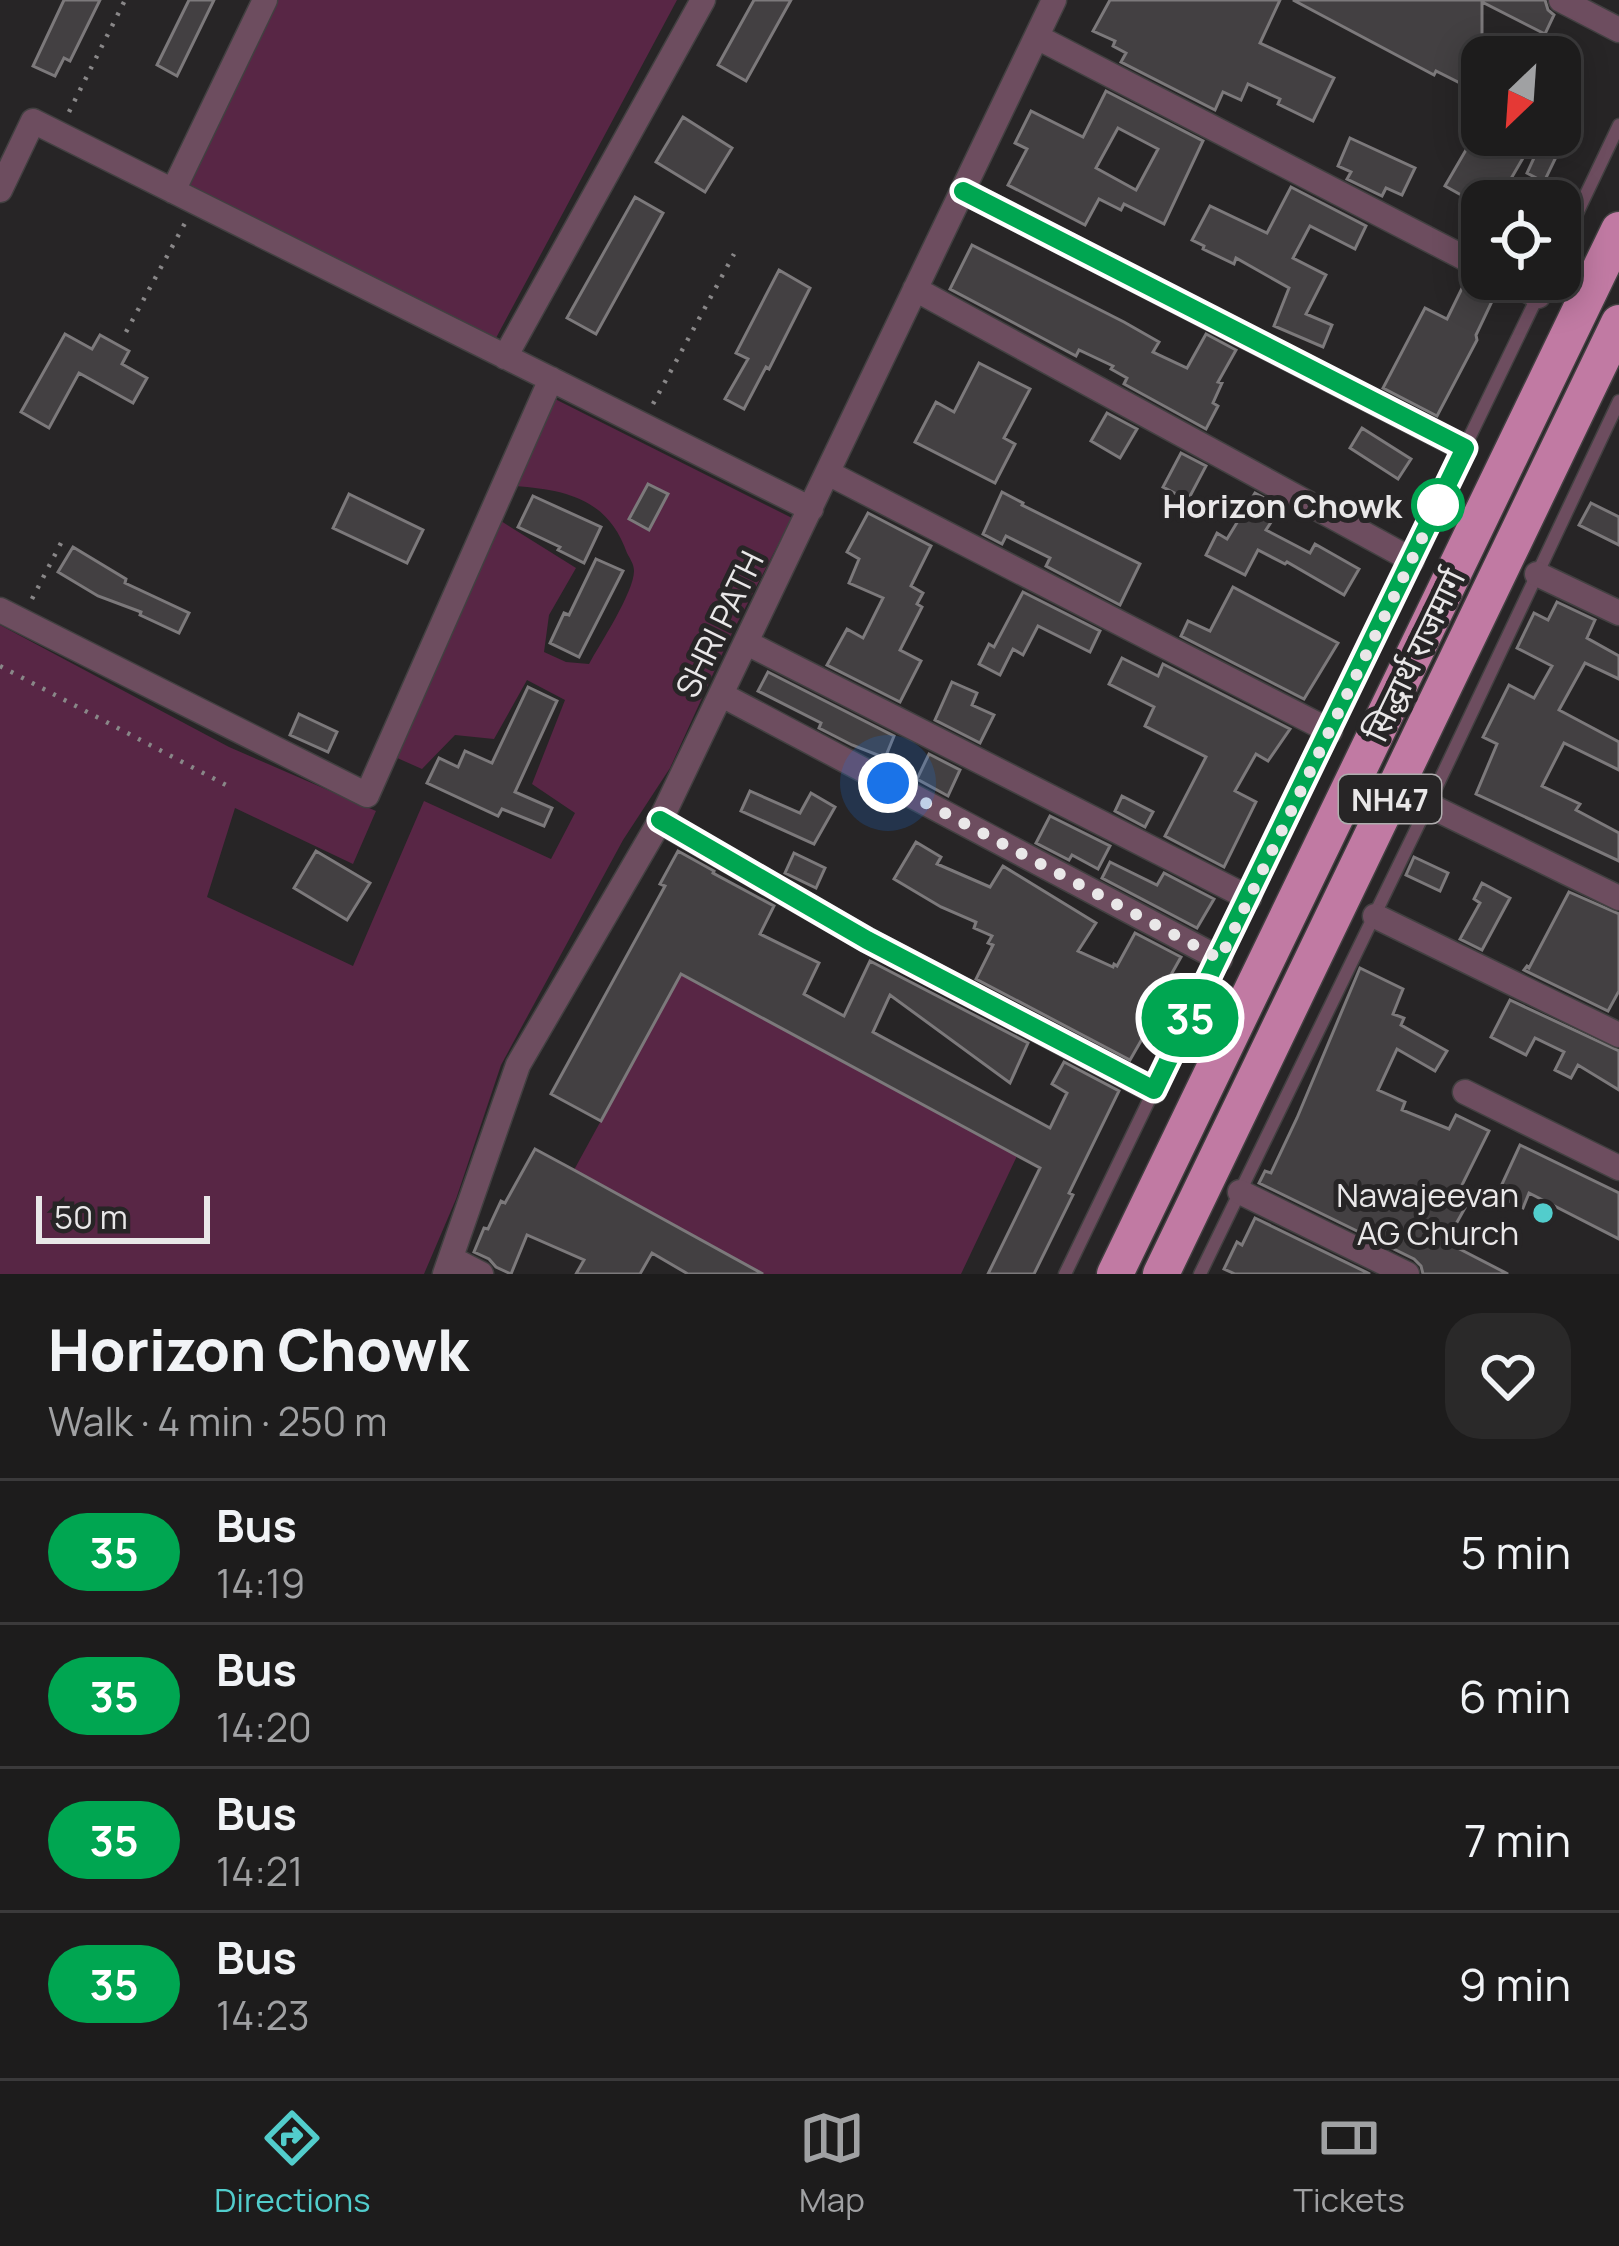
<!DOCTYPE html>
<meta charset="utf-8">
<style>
body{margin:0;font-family:Manrope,"Noto Sans Devanagari",sans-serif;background:#2a2929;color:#f1f3f6;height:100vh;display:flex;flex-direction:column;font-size:45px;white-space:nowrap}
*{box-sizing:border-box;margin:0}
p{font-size:39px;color:#a0a1a3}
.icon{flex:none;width:66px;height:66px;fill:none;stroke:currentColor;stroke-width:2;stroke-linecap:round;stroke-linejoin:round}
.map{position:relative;height:1274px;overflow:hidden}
.panel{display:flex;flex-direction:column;background:#1d1c1c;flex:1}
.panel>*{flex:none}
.badge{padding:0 24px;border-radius:39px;font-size:42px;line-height:78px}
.needle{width:78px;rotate:205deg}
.controls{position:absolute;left:1461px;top:36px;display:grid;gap:24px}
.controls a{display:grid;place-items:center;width:120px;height:120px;border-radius:24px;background:#1d1c1c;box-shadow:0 6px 30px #0003,0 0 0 3px #3b3a3b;font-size:60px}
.scale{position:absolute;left:36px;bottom:30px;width:174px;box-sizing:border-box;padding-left:12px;border:6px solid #e9e7e8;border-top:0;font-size:33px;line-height:42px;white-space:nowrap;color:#e9e7e8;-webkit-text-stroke:9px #272526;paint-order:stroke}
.you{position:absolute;width:60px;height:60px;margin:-30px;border:9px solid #fff;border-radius:50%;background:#1a73e8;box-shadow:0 0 0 18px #1a73e833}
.map>.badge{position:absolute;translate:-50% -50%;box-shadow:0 0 0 6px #fff}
.round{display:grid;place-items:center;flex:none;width:126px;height:126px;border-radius:36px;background:#2a2929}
.overview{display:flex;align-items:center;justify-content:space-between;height:204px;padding:0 48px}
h1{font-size:57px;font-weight:800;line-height:90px}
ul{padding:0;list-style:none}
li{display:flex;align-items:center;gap:36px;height:144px;padding:0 48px;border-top:3px solid #3b3a3b}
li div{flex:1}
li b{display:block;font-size:45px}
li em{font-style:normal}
li .badge{min-width:132px;font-weight:700;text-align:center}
.tab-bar{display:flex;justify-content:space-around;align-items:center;height:168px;border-top:3px solid #3b3a3b;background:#1d1c1c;font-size:33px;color:#a0a1a3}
.tab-bar a{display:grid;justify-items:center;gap:6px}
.tab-bar .active{color:#52cdcc}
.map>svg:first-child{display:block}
.green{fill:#582645}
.building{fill:#434042;stroke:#7c797b;stroke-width:3;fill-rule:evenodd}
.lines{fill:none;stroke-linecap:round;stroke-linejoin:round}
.service-casing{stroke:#424041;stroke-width:15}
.minor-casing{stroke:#424041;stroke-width:27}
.trunk-casing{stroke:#424041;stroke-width:39}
.path{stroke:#898788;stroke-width:4.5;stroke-dasharray:3 9;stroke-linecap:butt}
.service{stroke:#6d4d5f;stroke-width:12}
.minor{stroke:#6d4d5f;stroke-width:24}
.trunk{stroke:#c17aa3;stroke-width:36}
.line-casing{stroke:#fff;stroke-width:27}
.line{stroke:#00a651;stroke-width:18}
.walk{stroke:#e9e7e8;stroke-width:12;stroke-dasharray:0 21.6}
.stop-dot{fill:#fff;stroke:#00a651;stroke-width:6}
.poi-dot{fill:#52cdcc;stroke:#272526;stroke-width:4.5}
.labels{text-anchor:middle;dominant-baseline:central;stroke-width:10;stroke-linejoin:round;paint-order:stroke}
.shield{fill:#272526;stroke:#afadae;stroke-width:3}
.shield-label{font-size:30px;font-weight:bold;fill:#e9e7e8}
.stop-label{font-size:33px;font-weight:bold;fill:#e9e7e8;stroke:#272526;text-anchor:end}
.street-label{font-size:33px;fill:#e9e7e8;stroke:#272526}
.poi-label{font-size:33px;fill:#e9e7e8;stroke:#272526;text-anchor:end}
</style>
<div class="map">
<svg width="1619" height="1274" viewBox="0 0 1619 1274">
<rect width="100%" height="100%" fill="#272526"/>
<path class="green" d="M277 0H677L496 338 185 187Z
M553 398 792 518 729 639 670 768 623 840 501 1065 456 1199 424 1274H0V625L229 747 376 811 353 864 235 808 207 897 353 966 424 801 551 859 575 813 532 784 565 700 527 680 494 739 455 735 422 769 395 757 501 521 576 568 549 615 544 652 566 662 589 664C600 644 634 592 634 571 634 564 630 559 627 553 608 499 567 490 515 486Z
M681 974 1017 1156 961 1274H763L574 1170Z"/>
<path class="building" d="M64 0H100L70 61 64 58 55 76 33 66Z
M189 0H214L177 76 157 65Z
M754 0H791L746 81 718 65Z
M1110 0H1280L1260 43 1334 78 1313 121 1278 104 1280 99 1248 84 1241 100 1223 92 1215 110 1121 62 1126 53 1113 46 1115 41 1093 31Z
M1293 0H1545L1548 10 1554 15 1545 34 1482 2V90L1468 83 1466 86 1436 71 1434 75Z
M1106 91 1203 141 1164 224 1124 204 1121 210 1099 199 1085 225 1008 185 1027 149 1015 143 1031 111 1083 137ZM1118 128 1158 149 1136 190 1096 168Z
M683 117 732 148 705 192 656 162Z
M1477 131 1523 158 1498 201H1472L1445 186Z
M1350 138 1415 168 1402 195 1386 188 1382 196 1347 179 1351 172 1338 166Z
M1539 147 1557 155 1544 182 1527 173Z
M1291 187 1366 226 1355 249 1310 226 1293 258 1326 275 1306 314 1332 325 1323 347 1274 326 1289 288 1236 258 1234 264 1203 249 1204 246 1192 240 1210 206 1267 233Z
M635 197 663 213 596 334 567 318Z
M972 245 1124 322 1159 342 1153 352 1187 368 1206 334 1236 350 1218 382 1222 383 1213 403 1218 406 1206 429 1124 384 1127 378 1111 369 1113 366 1079 350 1076 356 950 289Z
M779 270 810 288 769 369 766 367 744 409 725 399 748 359 736 353Z
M1467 278 1496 293 1476 335 1477 340 1437 416 1383 388 1425 308 1447 319Z
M65 334 92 349 100 335 129 351 122 364 147 378 133 403 79 373 49 428 21 412Z
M979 363 1030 389 1004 438 1015 444 995 483 915 442 936 402 954 412Z
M1107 413 1137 429 1120 458 1091 441Z
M1362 428 1411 459 1398 479 1350 448Z
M1181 453 1206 466 1188 500 1163 487Z
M648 484 668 494 649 530 629 519Z
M1002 492 1023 503 1022 505 1140 564 1120 605 1046 566 1050 558 1006 536 1002 544 983 534Z
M1255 493 1281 507 1266 530 1310 553 1315 544 1359 569 1344 595 1287 562 1285 564 1258 550 1245 575 1206 555 1217 533 1227 539Z
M349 494 423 530 407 563 333 528Z
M533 496 601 527 584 563 558 550 560 547 518 527Z
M1591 503 1619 517V545L1579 525Z
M868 513 931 546 911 586 923 593 917 604 922 607 900 650 921 661 900 702 827 665 847 629 863 638 883 598 849 583 859 559 847 552Z
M73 547 126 579 125 583 189 613 179 633 140 615 141 612 98 596 58 572Z
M596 559 623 571 579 657 550 643 564 613 569 615Z
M1233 587 1338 643 1304 699 1181 636 1188 621 1210 631Z
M1023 592 1100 631 1090 652 1038 626 1023 655 1013 649 1000 675 979 664 989 644 994 647Z
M1557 602 1595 620 1587 638 1619 656V679L1585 663 1559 710 1619 742V770L1564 743 1542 786 1580 804 1576 810 1619 833V861L1476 794 1497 744 1483 737 1509 685 1534 698 1552 666 1517 648 1534 613 1548 620Z
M1122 658 1158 676 1163 664 1290 729 1268 761 1256 754 1235 791 1256 802 1224 867 1165 836 1206 757 1145 726 1154 707 1109 684Z
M768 672 894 736 885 758 852 745 819 728 821 723 758 691Z
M952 682 977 693 972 705 994 715 980 743 935 720Z
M528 687 557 701 515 792 552 808 544 826 502 809 498 816 427 783 439 758 458 767 465 751 492 763Z
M299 714 337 732 328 752 290 735Z
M929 754 960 770 948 796 917 779Z
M750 791 800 813 811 793 835 807 814 844 741 811Z
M1122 796 1153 812 1145 827 1115 811Z
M1050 816 1110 846 1098 869 1072 855 1069 860 1036 843Z
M916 842 941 857 937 864 990 887 1003 866 1096 923 1078 951 1113 967 1114 964 1117 966 1135 933 1181 957 1163 989 1169 992 1130 1060 976 979 993 945 988 943 992 936 974 928 976 922 941 907 894 879Z
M316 851 370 883 347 920 294 888Z
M678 851 714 871 713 873 774 906 760 934 819 963 804 994 844 1016 870 961 1028 1043 1010 1083 890 995 873 1032 1050 1128 1067 1093 1052 1084 1064 1062 1119 1091 1069 1193 1073 1195 1034 1274H988L1040 1168 681 974 601 1121 551 1094 665 886 660 884Z
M794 853 825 868 816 888 785 873Z
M1414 857 1448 873 1440 891 1406 875Z
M1110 862 1157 885 1164 873 1214 899 1197 928 1102 878Z
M1482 883 1510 898 1482 950 1460 939 1480 903 1474 899Z
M1569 892 1619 914V991L1608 1011 1524 970 1527 966 1529 968Z
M1360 968 1403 989 1393 1014 1404 1018 1401 1025 1447 1051 1435 1071 1397 1049 1378 1090 1405 1102 1402 1110 1449 1129 1456 1115 1489 1131 1458 1193 1470 1199 1446 1242 1508 1274H1423L1421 1266 1414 1259 1259 1183 1265 1171 1271 1173 1297 1118Z
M1510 1000 1619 1051V1090L1578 1065 1571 1078 1555 1070 1564 1052 1535 1038 1526 1055 1491 1037Z
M1520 1145 1619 1193V1239L1529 1193 1523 1208 1497 1195Z
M535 1149 574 1170 763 1274H688L652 1253 640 1274H576L584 1260 527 1235 511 1274 496 1267 489 1259 474 1252 484 1228 488 1229 501 1201 505 1203Z
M1255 1218 1370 1274H1235L1224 1269 1237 1242 1242 1245Z"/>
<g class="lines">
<defs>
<path id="service" d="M1560 249 1619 125
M1065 1274 1546 279
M1200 1274 1428 805 1619 401"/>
<path id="minor" d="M1561 0 1619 30
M1037 37 1482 267
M0 190 33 121 811 509
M173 191 265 0
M963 191 1465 449
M1505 279 1538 296
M915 289 1412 560
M505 357 703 0
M828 473 1330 731
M1537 574 1619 613
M0 610 367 795 551 379
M747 643 1249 898
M722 695 1220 959
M1428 805 1619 898
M660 821 867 940 1154 1091
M1375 916 1619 1035
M1465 1092 1619 1168
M1240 1192 1407 1274
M452 1259 481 1274
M445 1274 518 1065 660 821 1054 0"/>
<path id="trunk" d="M1115 1274 1619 230
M1161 1274 1619 323"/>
</defs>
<use href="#service" class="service-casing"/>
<use href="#minor" class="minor-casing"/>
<use href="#trunk" class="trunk-casing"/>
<path class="path" d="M69 112 125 0
M126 332 185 223
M653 404 734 254
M32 599 61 543
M0 666 226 785"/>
<use href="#service" class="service"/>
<use href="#minor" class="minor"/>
<use href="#trunk" class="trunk"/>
</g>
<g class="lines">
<defs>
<path id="line" d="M660 820 867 940 1154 1090 1465 448 963 191"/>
</defs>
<use href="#line" class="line-casing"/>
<use href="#line" class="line"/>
<path class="walk" d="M888 783 1220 959 1438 505"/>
</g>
<circle class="stop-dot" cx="1438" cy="505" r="24"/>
<circle class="poi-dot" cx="1543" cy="1213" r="12"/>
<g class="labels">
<rect class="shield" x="1339" y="775" width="102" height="48" rx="9"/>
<g class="shield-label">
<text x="1390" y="799">NH47</text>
</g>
<g class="stop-label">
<text x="1402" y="505">Horizon Chowk</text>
</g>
<g class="street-label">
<text transform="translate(719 624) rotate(-64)">SHRI PATH</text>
<text transform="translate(1414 655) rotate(-64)">सिद्धार्थ राजमार्ग</text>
</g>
<g class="poi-label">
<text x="1519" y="1194">Nawajeevan<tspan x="1519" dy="38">AG Church</tspan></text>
</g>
</g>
</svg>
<div class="controls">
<a><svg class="needle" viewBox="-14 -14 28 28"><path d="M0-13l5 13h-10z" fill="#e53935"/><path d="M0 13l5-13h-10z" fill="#a0a1a3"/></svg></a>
<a><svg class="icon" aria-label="locate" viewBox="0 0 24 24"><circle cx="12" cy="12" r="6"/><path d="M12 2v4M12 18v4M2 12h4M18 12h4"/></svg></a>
</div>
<div class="scale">50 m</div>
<div class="you" style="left:888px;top:783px"></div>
<b class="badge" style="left:1190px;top:1018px;background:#00a651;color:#fff">35</b>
</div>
<section class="panel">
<div class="overview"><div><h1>Horizon Chowk</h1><p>Walk · 4 min · 250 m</p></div><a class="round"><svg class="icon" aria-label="heart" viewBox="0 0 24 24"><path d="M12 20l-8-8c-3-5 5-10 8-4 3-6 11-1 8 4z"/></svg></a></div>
<ul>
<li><span class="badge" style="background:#00a651;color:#fff">35</span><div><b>Bus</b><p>14:19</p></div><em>5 min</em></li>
<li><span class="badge" style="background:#00a651;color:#fff">35</span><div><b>Bus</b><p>14:20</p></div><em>6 min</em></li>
<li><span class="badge" style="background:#00a651;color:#fff">35</span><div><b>Bus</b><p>14:21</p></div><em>7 min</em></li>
<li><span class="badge" style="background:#00a651;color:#fff">35</span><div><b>Bus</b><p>14:23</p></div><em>9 min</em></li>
</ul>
</section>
<nav class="tab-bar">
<a class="active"><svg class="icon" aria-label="directions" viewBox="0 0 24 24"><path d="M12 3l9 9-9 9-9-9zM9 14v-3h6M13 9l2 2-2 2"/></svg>Directions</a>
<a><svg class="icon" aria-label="map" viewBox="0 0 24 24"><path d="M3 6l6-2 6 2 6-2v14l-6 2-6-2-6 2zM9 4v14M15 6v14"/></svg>Map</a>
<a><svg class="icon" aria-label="tickets" viewBox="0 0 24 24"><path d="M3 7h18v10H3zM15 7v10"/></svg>Tickets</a>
</nav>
